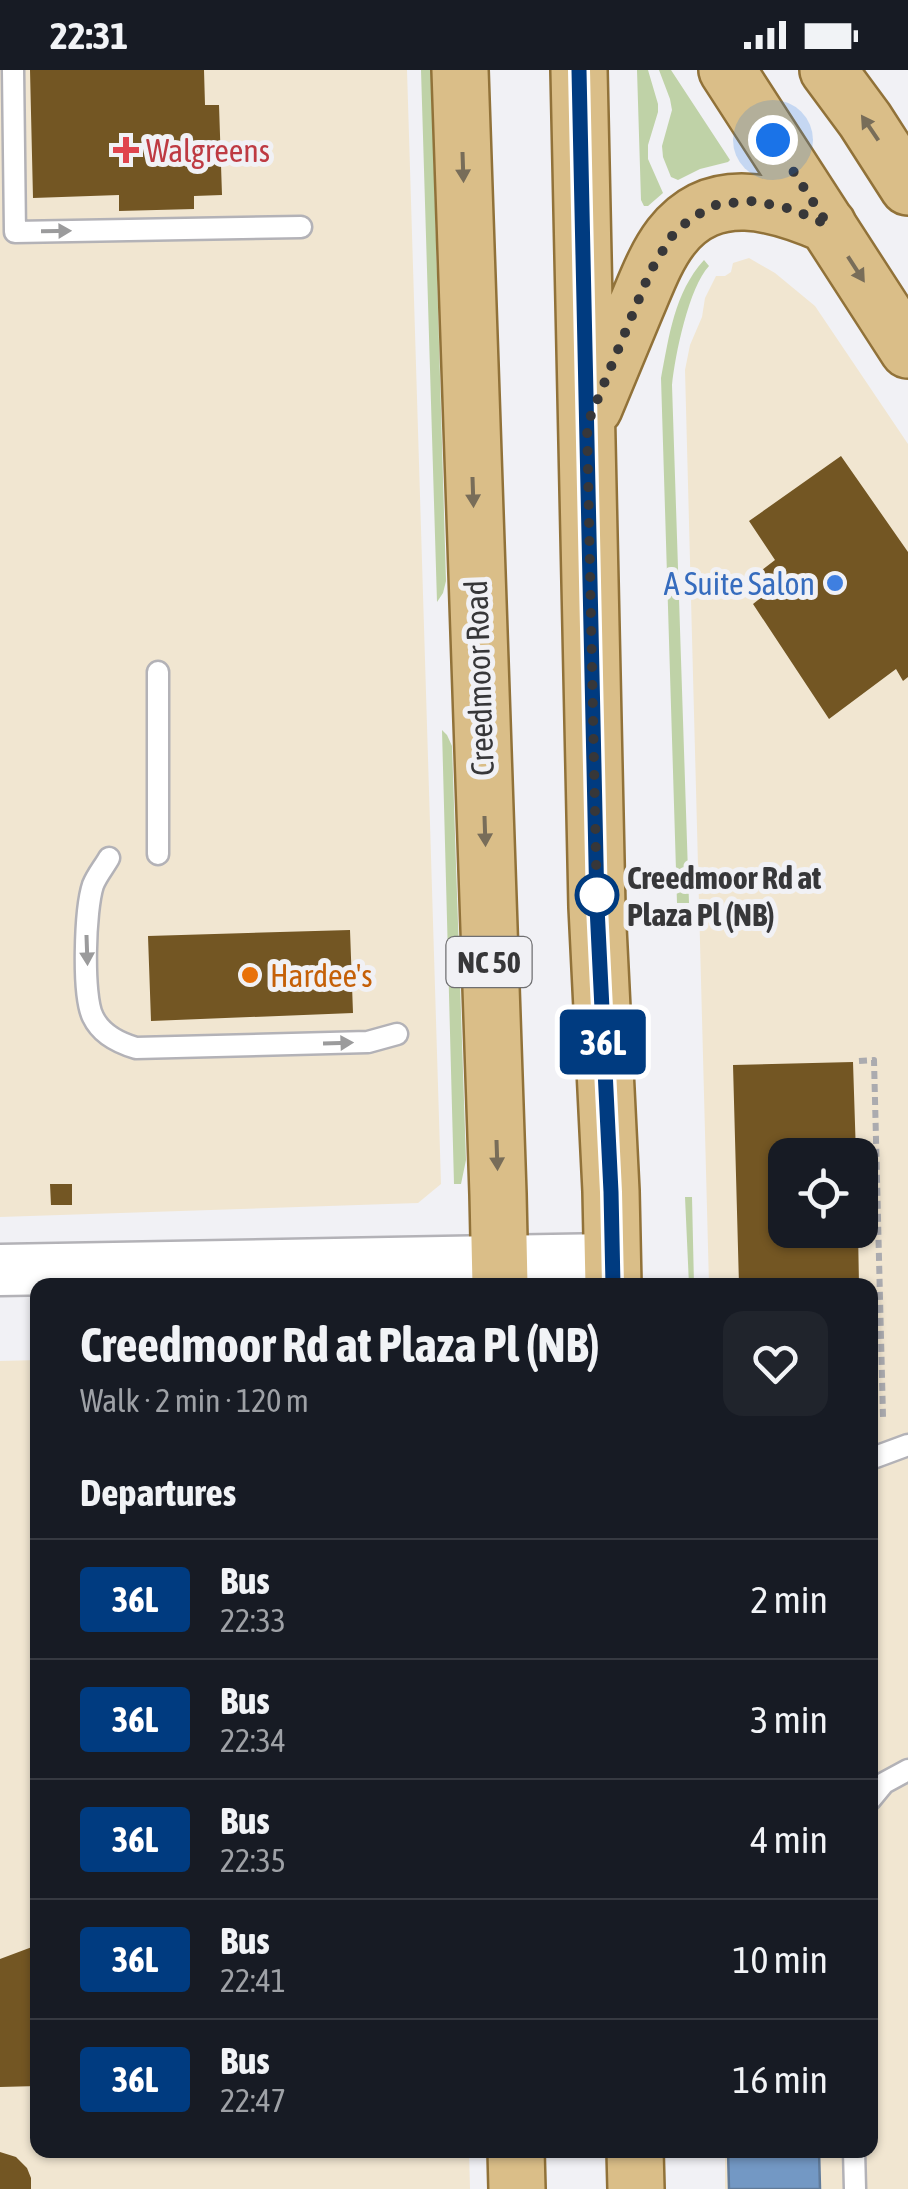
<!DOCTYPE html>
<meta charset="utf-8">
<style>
body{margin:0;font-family:"Asap Condensed",sans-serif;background:#20242c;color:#f1f3f6;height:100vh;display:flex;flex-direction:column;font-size:38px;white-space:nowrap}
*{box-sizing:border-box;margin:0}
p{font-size:32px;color:#9ea1a6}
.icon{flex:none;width:55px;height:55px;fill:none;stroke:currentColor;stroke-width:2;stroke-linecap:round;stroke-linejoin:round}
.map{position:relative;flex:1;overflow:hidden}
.sheet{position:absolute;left:30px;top:1208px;width:848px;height:880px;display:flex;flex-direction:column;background:#171b24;border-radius:20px;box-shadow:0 2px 8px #0004}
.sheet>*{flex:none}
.badge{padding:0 20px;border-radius:8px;font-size:35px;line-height:65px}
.tools{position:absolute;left:768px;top:1068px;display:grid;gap:20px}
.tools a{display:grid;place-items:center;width:110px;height:110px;border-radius:20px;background:#171b24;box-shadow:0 2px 8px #0004;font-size:50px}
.you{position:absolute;width:50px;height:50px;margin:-25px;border:8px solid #fff;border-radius:50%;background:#1a73e8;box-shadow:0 0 0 15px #1a73e833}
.map>.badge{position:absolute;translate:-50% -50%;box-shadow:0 0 0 5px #fff}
h2{padding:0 50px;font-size:38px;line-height:90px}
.round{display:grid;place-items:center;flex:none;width:105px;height:105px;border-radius:20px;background:#20242c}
.headline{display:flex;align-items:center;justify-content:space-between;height:170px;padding:0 50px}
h1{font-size:48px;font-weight:700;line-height:75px}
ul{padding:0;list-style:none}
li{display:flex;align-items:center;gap:30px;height:120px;padding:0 50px;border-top:2px solid #363941}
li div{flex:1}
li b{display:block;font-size:38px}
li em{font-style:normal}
li .badge{min-width:110px;font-weight:700;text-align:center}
.status{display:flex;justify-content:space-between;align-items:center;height:70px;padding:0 50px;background:#171b24;direction:ltr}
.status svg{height:28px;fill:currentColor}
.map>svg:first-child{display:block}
.commercial{fill:#f1e6d1;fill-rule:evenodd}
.green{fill:#bfd2a7}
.water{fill:#7398c4;stroke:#617b9a;stroke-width:2.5}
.building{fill:#735623}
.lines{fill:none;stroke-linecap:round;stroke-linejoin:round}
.service-casing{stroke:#b3b2b7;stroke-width:25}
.tertiary-casing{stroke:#b3b2b7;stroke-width:55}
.primary-casing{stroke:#917239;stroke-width:60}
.path{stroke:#ababaf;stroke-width:6;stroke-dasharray:8 5;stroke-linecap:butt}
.service{stroke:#fff;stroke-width:20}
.tertiary{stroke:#fff;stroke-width:50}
.primary{stroke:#dabe88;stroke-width:55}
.oneway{fill:#786d59}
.oneway2{fill:#9b9b9c}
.line-casing{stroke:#fff;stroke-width:22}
.line{stroke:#003b80;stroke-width:15}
.walk{stroke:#373739;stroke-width:10;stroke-dasharray:0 18}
.health-dot{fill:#e0444e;stroke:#f1f1f5;stroke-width:4}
.shop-dot{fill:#3f7fe0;stroke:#f1f1f5;stroke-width:4}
.stop-dot{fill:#fff;stroke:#003b80;stroke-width:5}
.food-dot{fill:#e8710a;stroke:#f1f1f5;stroke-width:4}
.labels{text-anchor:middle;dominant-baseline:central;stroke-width:10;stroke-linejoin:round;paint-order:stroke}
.shield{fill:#f1f1f5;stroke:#6f6f71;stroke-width:2.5}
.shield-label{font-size:30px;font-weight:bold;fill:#373739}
.health-label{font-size:32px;fill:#be3a42;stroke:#f1f1f5;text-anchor:start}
.shop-label{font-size:32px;fill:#366cbe;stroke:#f1f1f5;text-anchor:end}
.street-label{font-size:32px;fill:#373739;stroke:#f1f1f5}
.stop-label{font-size:32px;font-weight:bold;fill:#373739;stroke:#f1f1f5;text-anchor:start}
.food-label{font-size:32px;fill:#c56008;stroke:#f1f1f5;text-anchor:start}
</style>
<div class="status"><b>22:31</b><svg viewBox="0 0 49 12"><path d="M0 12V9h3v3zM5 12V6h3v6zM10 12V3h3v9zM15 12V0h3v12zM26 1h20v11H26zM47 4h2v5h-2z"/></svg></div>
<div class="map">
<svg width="908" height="2119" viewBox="0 0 908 2119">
<rect width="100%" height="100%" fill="#f1f1f5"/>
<path class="commercial" d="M0 0H407L441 1114 418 1133 0 1147Z
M749 188 775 203 815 236 908 374V2119H725V2080H870V1215H709L685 300 690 275 702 247 705 228 716 206H725L731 202 733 193ZM785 1085H860V1160H785Z
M38 1290V2080H469L470 2119H0V1291Z"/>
<path class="green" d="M421 0H431L446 511 443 523 437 532Z
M637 0H648L658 34V42L648 75V89L663 123 648 136H644L641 130Z
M659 0H671L730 90 728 92 700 99 678 110 671 107 663 87 662 76 672 40 670 29Z
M704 190 709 196C689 217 675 285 672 315L689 833H677L661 308C669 267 674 223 704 190Z
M442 660 447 665 452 676 466 1090 461 1114H454Z
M685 1127H692L694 1215H689Z"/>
<path class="water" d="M728 2080H819L820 2119H729Z"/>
<path class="building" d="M30 0H204L205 35H219L222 125 194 126V139L119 141V125L33 128Z
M841 386 908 482V607L903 611 896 599 829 649 753 534 768 522 757 504 775 490 749 451Z
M350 860 353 943 151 951 148 866Z
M853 992 856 1085H785V1160H858L859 1215H739L733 995Z
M50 1114H72V1135H51Z
M38 1870V2016L0 2017V1889L32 1877Z
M0 2082 16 2087 27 2098 31 2108V2119H0Z"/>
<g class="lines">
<defs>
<path id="service" d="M13 0 15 162 301 157
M158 602V784
M109 788C104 797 97 805 93 815 85 839 82 926 93 947 101 964 119 973 136 978L368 972 397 964
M870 1389 908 1375
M870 1730 884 1713 908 1700
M854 2080 855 2119"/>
<path id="tertiary" d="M0 1200 612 1189"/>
<path id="primary" d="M460 0 498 1124 500 1215
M579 0 597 837 611 1121 613 1215
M727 0 908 280
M828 0 865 50 908 117
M594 338C608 305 622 271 636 237 646 214 655 188 671 167 713 113 775 132 828 155
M516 2080 517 2119
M635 2080 636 2119"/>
</defs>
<use href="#service" class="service-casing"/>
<use href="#tertiary" class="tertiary-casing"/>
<use href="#primary" class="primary-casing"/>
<path class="path" d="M859 991 874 990 883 1347"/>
<use href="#service" class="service"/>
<use href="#tertiary" class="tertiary"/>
<use href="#primary" class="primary"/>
</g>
<defs><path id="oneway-solid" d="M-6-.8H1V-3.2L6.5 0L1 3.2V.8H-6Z" transform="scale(2.5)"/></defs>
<g class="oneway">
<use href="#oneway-solid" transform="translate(870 58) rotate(-124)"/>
<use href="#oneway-solid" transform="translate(463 97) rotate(88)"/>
<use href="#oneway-solid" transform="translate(856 199) rotate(57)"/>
<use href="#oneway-solid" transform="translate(473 422) rotate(88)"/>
<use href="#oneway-solid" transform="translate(485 761) rotate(88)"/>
<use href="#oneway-solid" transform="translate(497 1085) rotate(88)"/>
</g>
<g class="oneway2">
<use href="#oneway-solid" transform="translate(56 161) rotate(-1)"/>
<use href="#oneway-solid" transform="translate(87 880) rotate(88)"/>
<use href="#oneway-solid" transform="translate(338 973) rotate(-2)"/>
</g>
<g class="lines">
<defs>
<path id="line" d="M579 0 597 837 611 1122 613 1215"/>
</defs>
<use href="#line" class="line-casing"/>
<use href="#line" class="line"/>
<path class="walk" d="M597 825V837L587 355 650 202 671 167 691 148 718 134 753 131 792 139 828 155 773 70"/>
</g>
<path class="health-dot" d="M121 65h10v10h10v10h-10v10h-10v-10h-10v-10h10z"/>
<circle class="shop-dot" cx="835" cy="513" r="10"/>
<circle class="stop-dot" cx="597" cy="825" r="20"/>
<circle class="food-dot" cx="250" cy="905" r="10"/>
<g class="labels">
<rect class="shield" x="446.5" y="867" width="85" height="50" rx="8"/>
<g class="shield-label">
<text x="489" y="892">NC 50</text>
</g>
<g class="health-label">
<text x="146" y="80">Walgreens</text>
</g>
<g class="shop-label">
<text x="815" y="513">A Suite Salon</text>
</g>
<g class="street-label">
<text transform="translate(479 608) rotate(-92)">Creedmoor Road</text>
</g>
<g class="stop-label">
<text x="627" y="807">Creedmoor Rd at<tspan x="627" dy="37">Plaza Pl (NB)</tspan></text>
</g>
<g class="food-label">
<text x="270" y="905">Hardee's</text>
</g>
</g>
</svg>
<div class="tools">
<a><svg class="icon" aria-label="locate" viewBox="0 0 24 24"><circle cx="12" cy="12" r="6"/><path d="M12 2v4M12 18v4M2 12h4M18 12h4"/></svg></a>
</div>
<div class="you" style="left:773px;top:70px"></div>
<b class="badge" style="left:603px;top:972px;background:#003b80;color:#fff">36L</b>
<section class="sheet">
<div class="headline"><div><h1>Creedmoor Rd at Plaza Pl (NB)</h1><p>Walk · 2 min · 120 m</p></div><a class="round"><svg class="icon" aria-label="heart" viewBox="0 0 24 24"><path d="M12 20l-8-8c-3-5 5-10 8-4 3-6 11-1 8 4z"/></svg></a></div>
<h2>Departures</h2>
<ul>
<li><span class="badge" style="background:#003b80;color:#fff">36L</span><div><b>Bus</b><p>22:33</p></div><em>2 min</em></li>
<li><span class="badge" style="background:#003b80;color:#fff">36L</span><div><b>Bus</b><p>22:34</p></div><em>3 min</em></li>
<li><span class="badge" style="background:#003b80;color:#fff">36L</span><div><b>Bus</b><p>22:35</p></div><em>4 min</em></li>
<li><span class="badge" style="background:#003b80;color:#fff">36L</span><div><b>Bus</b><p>22:41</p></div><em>10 min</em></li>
<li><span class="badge" style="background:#003b80;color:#fff">36L</span><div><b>Bus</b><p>22:47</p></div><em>16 min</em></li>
</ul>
</section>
</div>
